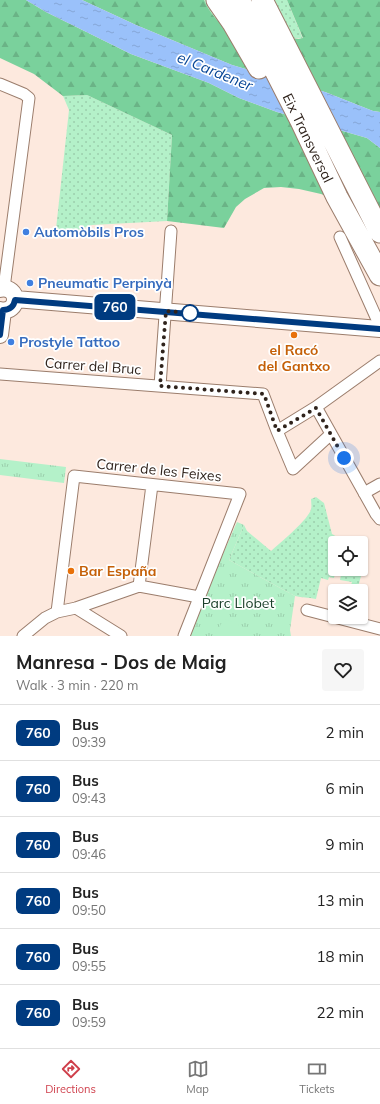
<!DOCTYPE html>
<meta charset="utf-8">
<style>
body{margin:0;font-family:Mulish,sans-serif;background:#f6f6f6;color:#222;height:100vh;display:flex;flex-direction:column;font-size:15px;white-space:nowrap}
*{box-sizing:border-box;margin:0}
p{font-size:13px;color:#767676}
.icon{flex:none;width:22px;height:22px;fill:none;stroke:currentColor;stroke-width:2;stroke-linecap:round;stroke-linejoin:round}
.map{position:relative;height:636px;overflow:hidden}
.drawer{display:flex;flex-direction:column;background:#fff;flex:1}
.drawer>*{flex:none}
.badge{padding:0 8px;border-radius:6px;font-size:14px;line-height:26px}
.tools{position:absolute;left:328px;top:536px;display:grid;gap:8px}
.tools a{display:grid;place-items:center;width:40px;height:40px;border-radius:4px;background:#fff;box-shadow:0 1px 3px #0004;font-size:20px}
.you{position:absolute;width:20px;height:20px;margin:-10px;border:3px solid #fff;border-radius:50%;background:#1a73e8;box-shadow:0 0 0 6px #1a73e833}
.map>.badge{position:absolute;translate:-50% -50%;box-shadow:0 0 0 2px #fff}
.round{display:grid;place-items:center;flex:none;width:42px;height:42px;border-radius:4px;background:#f6f6f6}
.headline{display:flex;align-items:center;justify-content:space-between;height:68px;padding:0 16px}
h1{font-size:19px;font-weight:700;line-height:30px}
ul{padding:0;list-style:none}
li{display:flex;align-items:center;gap:12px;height:56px;padding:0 16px;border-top:1px solid #e0e0e0}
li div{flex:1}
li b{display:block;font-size:15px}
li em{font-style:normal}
li .badge{min-width:44px;font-weight:700;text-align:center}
.tab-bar{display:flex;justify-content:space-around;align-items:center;height:56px;border-top:1px solid #e0e0e0;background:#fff;font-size:11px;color:#767676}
.tab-bar a{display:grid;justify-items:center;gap:2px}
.tab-bar .active{color:#cf3f4b}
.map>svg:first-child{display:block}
.grass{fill:url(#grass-dots)}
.forest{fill:url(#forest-firs)}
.park{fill:url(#park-tufts)}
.pitch{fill:#b4f1c9}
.water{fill:url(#water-ripples)}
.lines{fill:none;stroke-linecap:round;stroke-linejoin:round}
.street-casing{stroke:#9b7d6c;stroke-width:13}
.secondary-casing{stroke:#9b7d6c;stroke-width:18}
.highway-casing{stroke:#9b7d6c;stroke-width:23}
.street{stroke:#fff;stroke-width:11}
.secondary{stroke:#fff;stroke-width:16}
.highway{stroke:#fff;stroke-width:21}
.line-casing{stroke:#fff;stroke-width:9}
.line{stroke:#003b80;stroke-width:6}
.walk{stroke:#2f231c;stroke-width:4;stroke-dasharray:0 7.2}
.shop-dot{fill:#3f7fe0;stroke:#fff;stroke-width:1.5}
.stop-dot{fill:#fff;stroke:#003b80;stroke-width:2}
.food-dot{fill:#e8710a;stroke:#fff;stroke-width:1.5}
.labels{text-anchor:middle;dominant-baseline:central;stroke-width:3.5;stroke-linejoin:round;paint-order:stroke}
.street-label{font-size:14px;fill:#2f231c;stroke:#fff}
.shop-label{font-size:14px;font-weight:bold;fill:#366cbe;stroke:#fff;text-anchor:start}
.food-label{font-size:14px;font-weight:bold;fill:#c56008;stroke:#fff}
.park-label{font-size:14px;fill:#1b402a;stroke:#fff}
.water-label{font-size:15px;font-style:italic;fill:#074696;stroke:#fff}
</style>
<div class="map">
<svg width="380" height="636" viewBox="0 0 380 636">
<defs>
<pattern id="grass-dots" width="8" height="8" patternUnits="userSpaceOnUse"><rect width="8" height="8" fill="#b4f1c9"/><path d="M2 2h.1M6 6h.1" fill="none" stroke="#9bceac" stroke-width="1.8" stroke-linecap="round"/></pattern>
<pattern id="forest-firs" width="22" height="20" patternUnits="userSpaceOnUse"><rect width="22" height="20" fill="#7ad19c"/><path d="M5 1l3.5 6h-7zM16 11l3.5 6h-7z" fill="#6ab386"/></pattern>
<pattern id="park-tufts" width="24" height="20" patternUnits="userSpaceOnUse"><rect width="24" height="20" fill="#b4f1c9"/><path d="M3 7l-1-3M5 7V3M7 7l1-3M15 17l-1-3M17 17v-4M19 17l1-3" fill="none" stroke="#9bceac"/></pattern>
<pattern id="water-ripples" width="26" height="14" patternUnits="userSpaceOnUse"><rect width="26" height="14" fill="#9ac1fa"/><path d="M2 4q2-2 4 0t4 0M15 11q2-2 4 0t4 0" fill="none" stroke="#85a6d6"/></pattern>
</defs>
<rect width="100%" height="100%" fill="#fde9de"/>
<path class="grass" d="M204 0H287L303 39 229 29C217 22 210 13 204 0Z
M87 95 172 135 167 221 92 225 55 238 69 110 63 96Z
M316 497 324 503 332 534 337 537 338 536 347 543H335V569H336L334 578 329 577 328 580 321 578 316 599C308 597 302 598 295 596L229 560 244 525 247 531 271 551C279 544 310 518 311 509 312 506 311 502 311 499Z
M361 554 366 557 357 591H349L352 582 340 580 342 569H361Z"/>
<path class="forest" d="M0 0H26L46 12 131 54 209 83 239 98 277 112 367 138 380 148V214L321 194 299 189 281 187 264 188 245 199 236 207 224 228 167 221 172 135 87 95 63 96 34 74 0 58Z
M82 0H204C210 13 217 22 229 29L299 39 303 38 287 0H380V112L373 111 325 92 232 65 136 25Z"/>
<path class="park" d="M0 459 66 467 64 483 0 475Z
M237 522 244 525 229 560 295 596 290 630 291 636H187Z"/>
<path class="pitch" d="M224 619 253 631 251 636H214Z"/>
<path class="water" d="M26 0H82L136 25 232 65 325 92 373 111 380 112V148L367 138 277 112 239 98 209 83 131 54 46 12Z"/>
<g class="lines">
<defs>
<path id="street" d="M0 84 24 94 29 98 4 288
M340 237 380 326
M0 374 263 394 277 431
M160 386 171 231
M316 407 380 361
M331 434 293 469 277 431 316 407 376 514 380 519
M364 493 380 484
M139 586 152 485
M76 608 121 636
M307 610 380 629
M57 612 74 476 240 494 184 636
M23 636 45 618 57 612 76 608 139 586 199 597"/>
<path id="secondary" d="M0 289C20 285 20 314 0 310
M15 299 380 329
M0 335 3 311"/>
<path id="highway" d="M217 0 233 23 259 68
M239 0 301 121 337 197 380 275
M262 0 380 232"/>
</defs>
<use href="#street" class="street-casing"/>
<use href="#secondary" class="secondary-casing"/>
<use href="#highway" class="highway-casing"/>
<use href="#street" class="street"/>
<use href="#secondary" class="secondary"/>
<use href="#highway" class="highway"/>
</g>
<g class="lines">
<defs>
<path id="line" d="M0 335 3 310C10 310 14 306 15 300L380 329"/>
</defs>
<use href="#line" class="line-casing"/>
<use href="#line" class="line"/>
<path class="walk" d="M190 313 166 311 160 386 264 394 277 431 316 408 344 458"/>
</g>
<g class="shop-dot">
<circle cx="26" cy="232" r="4"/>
<circle cx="30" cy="283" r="4"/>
<circle cx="11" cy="342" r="4"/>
</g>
<circle class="stop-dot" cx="190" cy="313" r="8"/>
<g class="food-dot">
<circle cx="294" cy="335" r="4"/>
<circle cx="71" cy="571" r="4"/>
</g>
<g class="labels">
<g class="street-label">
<text transform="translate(308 138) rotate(64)">Eix Transversal</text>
<text transform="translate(93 366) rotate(4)">Carrer del Bruc</text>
<text transform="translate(159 470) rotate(6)">Carrer de les Feixes</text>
</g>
<g class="shop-label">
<text x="34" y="232">Automòbils Pros</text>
<text x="38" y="283">Pneumatic Perpinyà</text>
<text x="19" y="342">Prostyle Tattoo</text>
</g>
<g class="food-label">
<text x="294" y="350">el Racó<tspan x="294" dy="16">del Gantxo</tspan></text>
<text x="79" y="571" text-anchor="start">Bar España</text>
</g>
<g class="park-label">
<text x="238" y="603">Parc Llobet</text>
</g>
<g class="water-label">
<text transform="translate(215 71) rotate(22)">el Cardener</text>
</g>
</g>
</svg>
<div class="tools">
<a><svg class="icon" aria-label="locate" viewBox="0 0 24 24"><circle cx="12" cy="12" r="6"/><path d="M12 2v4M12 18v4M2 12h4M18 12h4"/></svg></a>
<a><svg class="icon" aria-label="layers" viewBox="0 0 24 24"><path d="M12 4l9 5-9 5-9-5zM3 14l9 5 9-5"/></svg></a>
</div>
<div class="you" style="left:344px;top:458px"></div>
<b class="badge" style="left:115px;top:307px;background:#003b80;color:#fff">760</b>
</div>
<section class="drawer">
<div class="headline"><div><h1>Manresa - Dos de Maig</h1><p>Walk · 3 min · 220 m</p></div><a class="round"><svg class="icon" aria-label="heart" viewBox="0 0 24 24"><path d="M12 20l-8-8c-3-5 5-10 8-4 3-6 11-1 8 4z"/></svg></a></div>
<ul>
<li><span class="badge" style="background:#003b80;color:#fff">760</span><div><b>Bus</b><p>09:39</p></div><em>2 min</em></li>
<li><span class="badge" style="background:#003b80;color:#fff">760</span><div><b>Bus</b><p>09:43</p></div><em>6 min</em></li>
<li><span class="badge" style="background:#003b80;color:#fff">760</span><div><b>Bus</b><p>09:46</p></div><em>9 min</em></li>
<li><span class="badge" style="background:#003b80;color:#fff">760</span><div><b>Bus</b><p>09:50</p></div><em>13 min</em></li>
<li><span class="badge" style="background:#003b80;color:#fff">760</span><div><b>Bus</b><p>09:55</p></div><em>18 min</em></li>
<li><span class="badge" style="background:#003b80;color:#fff">760</span><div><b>Bus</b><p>09:59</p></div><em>22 min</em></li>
</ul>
</section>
<nav class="tab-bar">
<a class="active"><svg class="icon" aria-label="directions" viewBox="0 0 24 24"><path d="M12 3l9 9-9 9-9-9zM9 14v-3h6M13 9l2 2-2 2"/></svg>Directions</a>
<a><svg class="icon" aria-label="map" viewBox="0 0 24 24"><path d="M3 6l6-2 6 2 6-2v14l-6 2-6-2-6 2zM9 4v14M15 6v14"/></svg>Map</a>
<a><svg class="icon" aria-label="tickets" viewBox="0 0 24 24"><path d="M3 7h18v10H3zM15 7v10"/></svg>Tickets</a>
</nav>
